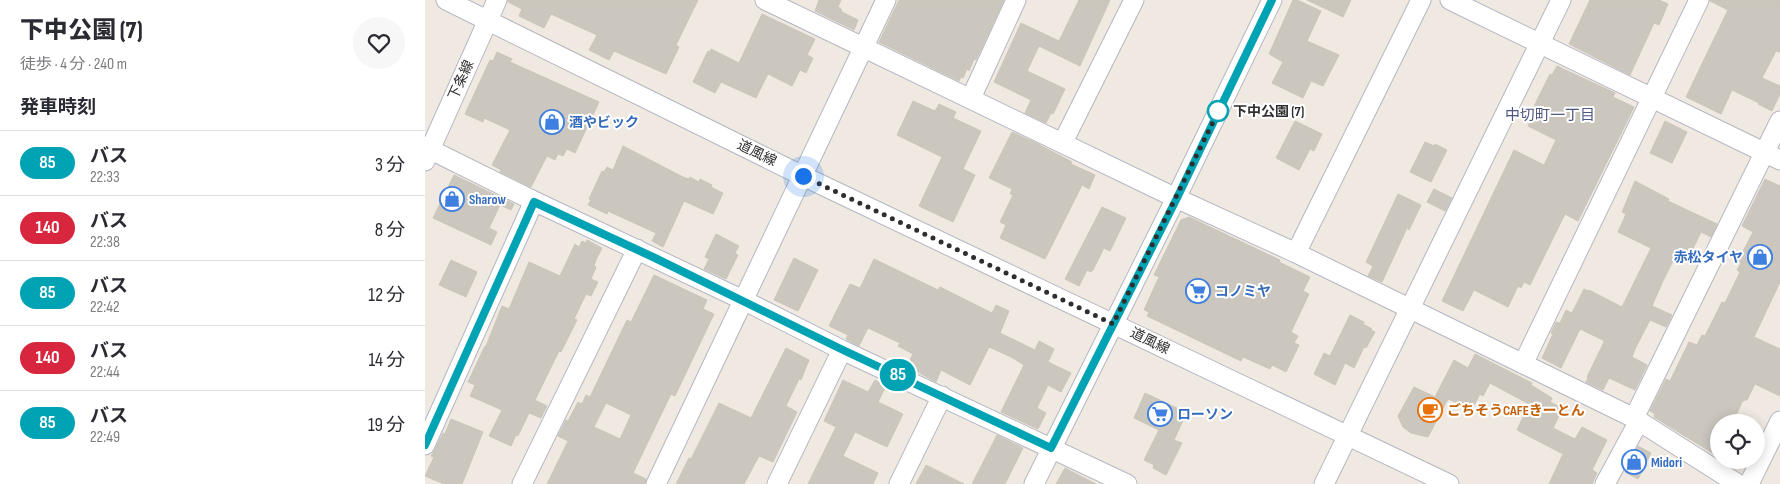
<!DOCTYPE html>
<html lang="ja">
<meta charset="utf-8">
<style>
body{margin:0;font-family:"Sofia Sans Condensed","Noto Sans JP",sans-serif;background:#f7f7f7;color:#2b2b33;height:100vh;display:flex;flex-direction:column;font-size:19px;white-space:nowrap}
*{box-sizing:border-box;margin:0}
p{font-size:16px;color:#7c7c81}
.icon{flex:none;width:28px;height:28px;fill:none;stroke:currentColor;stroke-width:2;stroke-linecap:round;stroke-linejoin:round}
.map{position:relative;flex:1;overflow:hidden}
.sheet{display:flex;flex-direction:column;background:#fff;width:425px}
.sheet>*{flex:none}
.badge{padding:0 10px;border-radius:16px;font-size:18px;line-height:32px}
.tools{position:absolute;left:1285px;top:414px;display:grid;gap:10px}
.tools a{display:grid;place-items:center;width:55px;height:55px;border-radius:50%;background:#fff;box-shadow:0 2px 12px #0003;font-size:25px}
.you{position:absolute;width:25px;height:25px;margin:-12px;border:4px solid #fff;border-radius:50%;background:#1a73e8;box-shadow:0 0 0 8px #1a73e833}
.map>.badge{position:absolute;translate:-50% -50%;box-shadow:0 0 0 2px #fff}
h2{padding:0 20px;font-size:19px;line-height:45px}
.round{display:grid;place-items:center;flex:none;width:52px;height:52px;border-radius:26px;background:#f7f7f7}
.overview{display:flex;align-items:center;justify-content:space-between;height:85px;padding:0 20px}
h1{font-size:24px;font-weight:800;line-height:38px}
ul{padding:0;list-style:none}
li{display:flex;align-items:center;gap:15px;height:65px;padding:0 20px;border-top:1px solid #e1e1e2}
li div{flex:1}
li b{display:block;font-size:19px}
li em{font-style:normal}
li .badge{min-width:55px;font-weight:700;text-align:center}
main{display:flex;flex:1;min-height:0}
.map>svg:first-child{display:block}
.building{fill:#cbc7bf;stroke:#cbc5ba;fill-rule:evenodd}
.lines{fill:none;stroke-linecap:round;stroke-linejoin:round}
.minor-casing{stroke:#b4b7c1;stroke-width:21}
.minor{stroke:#fff;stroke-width:19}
.line-casing{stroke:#fff;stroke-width:11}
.line{stroke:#00a3b4;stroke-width:8}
.walk{stroke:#2e2e2e;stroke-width:5;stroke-dasharray:0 9}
.stop-dot{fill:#fff;stroke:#00a3b4;stroke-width:2.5}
.labels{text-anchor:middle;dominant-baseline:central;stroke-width:4;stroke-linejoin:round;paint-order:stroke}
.street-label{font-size:14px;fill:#2e2e2e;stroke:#fff}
.stop-label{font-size:14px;font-weight:bold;fill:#2e2e2e;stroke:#fff;text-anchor:start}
.shop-label{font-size:14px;font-weight:bold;fill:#366cbe;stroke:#fff;text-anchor:start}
.food-label{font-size:14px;font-weight:bold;fill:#c56008;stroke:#fff;text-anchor:start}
.neighbourhood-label{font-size:15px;fill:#4d5680;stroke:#fff}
</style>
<main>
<section class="sheet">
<div class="overview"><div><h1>下中公園 (7)</h1><p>徒歩 · 4 分 · 240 m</p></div><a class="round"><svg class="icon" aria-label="heart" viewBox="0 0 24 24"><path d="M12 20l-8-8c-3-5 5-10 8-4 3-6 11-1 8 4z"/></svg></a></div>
<h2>発車時刻</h2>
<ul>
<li><span class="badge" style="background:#00a3b4;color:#fff">85</span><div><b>バス</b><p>22:33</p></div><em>3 分</em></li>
<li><span class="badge" style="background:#d7263d;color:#fff">140</span><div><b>バス</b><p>22:38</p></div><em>8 分</em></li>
<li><span class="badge" style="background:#00a3b4;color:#fff">85</span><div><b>バス</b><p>22:42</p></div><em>12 分</em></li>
<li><span class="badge" style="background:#d7263d;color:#fff">140</span><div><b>バス</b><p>22:44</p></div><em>14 分</em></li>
<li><span class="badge" style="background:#00a3b4;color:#fff">85</span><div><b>バス</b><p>22:49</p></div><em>19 分</em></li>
</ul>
</section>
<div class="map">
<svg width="1355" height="484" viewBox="0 0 1355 484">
<rect width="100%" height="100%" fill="#efe9e1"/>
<path class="building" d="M83 0H273L251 45 254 47 241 74 189 51 184 60 164 50 172 35 126 14 119 28 94 16 97 9 83 2Z
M394 0H416L413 7 416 9 417 12 433 20 429 30 390 11Z
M474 0H579L551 60 549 59 544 71 542 69 538 78 536 77 534 81 454 42Z
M654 0H685L655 66 614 46 602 71 640 89 628 114 626 113 621 123 600 113 606 100 569 82 596 23 634 41Z
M868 0H872L896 11 882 41 914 55 898 86 886 81 878 98 847 83 858 62 844 54Z
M882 0H926L918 17Z
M1165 0H1234L1243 4 1234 25 1229 23 1205 75 1144 44Z
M1285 0H1355V52L1351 51 1337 78 1355 86V94L1347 111 1333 104 1334 103 1307 90 1296 114 1261 97 1303 10 1285 1Z
M337 14 390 39 382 55 388 58 381 73 375 70 367 86 343 74 331 98 296 82 290 93 268 82 283 51 285 52 286 49 314 63Z
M72 52 87 59 85 62 174 102 150 153 142 149 138 156 133 154 130 160 122 156 106 187 75 172 76 170 67 165 85 130 59 118 58 122 40 114 65 60 68 61Z
M1132 66 1190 93 1188 97 1209 107 1153 221 1140 214 1105 285 1099 282 1096 288 1093 286 1083 307 1049 290 1038 311 1017 301 1089 150 1119 165 1131 140 1103 126 1107 117 1105 116 1112 100 1125 74 1127 75Z
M488 101 510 111 514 104 531 112 528 118 556 131 538 169 550 175 528 222 494 206 517 157 472 135Z
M870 121 897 134 889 151 885 149 874 170 851 158Z
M1240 121 1262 132 1247 163 1225 153Z
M587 132 611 143 647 162 646 164 670 175 664 189 657 185 620 259 575 238 581 225 575 222 588 195 585 194 587 189 564 178Z
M1000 142 1009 146 1010 144 1022 150 1006 182 985 172Z
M198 146 258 177 264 179 265 177 274 182 275 179 287 185 286 187 298 193 288 214 259 201 238 247 227 241 231 233 183 211 182 214 163 205 166 200 164 199 177 171 179 172 182 167 188 170Z
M29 175 89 204 86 210 75 205 64 228 72 232 66 245 8 218Z
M1340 179 1355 186V282L1329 337 1355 349V396L1330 384 1322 400H1320L1317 402 1308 422H1294V457L1229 417 1230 414 1225 411 1241 379 1245 381 1264 342 1272 345 1277 335 1280 336 1297 302 1300 303 1315 272 1312 270 1316 263 1313 261 1328 232 1317 226Z
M1210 181 1244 199 1243 201 1292 224 1286 237 1276 232 1264 257 1253 251 1237 283 1227 306 1247 315 1241 327 1225 320 1210 349 1207 357 1222 365 1210 390 1184 378 1178 390 1161 382 1163 378 1162 377 1179 342 1178 340 1155 329 1136 368 1117 358 1128 334 1126 333 1131 322 1135 323 1141 310 1147 313 1159 289 1163 291 1164 290 1197 307 1226 248 1193 232 1201 214 1197 212Z
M1009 189 1027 198 1020 211 1002 202Z
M973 194 996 205 984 230 982 228 957 282 943 276 948 266 941 262Z
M677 207 701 218 685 251 679 248 668 270 666 272 662 270 654 286 640 279Z
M764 217 855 260 854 262 885 277 878 291 884 294 866 332 873 336 869 343 874 345 861 372 847 365 845 369 818 357 816 361 722 316 724 312 719 310 734 277 729 275 756 220Z
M291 234 314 246 310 253 313 255 301 279 279 269 284 259 280 257Z
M162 240 177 248 171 260 169 266 171 267 166 279 173 282 166 296 161 294 149 319 152 320 136 352 134 351 110 400 122 406 116 418 104 413 93 436 91 435 86 446 64 436 77 410 45 396 50 385 43 382 60 346H61L77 306 84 309 104 262 135 276 150 244 154 247 157 241 161 243Z
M369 258 393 270 373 311 349 300Z
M449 259 513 290 515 287 567 313 571 305 584 311 575 333 610 350 614 341 629 349 623 362 646 373 636 392 623 385 612 408 621 413 613 429 576 412 599 365 586 357 564 347 545 385 516 370 511 382 482 366 488 354 473 346 475 343 443 328 434 346 421 339 423 335 404 326 425 284 435 288Z
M26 260 52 272 41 297 14 285Z
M229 275 282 300 278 309 289 314 250 396 246 394 208 473 221 479 220 484H122L143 441 133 436 141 420 143 421 153 402 156 404 158 402 161 395 165 397 202 320 206 322ZM181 403 206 415 195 439 169 427Z
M925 315 939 322 938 324 947 329 946 330 950 332 941 348 939 347 929 368 920 363 910 385 889 374 899 353 905 356Z
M361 348 384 360 376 380 374 379 361 406 372 412 348 462 334 456 319 484H251L264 458 266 459 294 403 326 418Z
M1050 354 1107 383 1106 385 1127 398 1125 402 1138 408 1128 428 1150 439 1157 427 1182 440 1167 470 1172 473 1167 484H1124L1138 454 1092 430 1104 404 1065 383 1058 396 1055 394 1047 409 1023 399 1003 437 986 433 978 427 973 416 989 387 1010 397 1029 360 1043 368Z
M418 380 443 392 450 380 461 386 453 402 478 414 462 447 430 432 418 456 453 473 448 484H383L411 427 399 421Z
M720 393 758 411 757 414 760 416 749 440 757 443 741 475 728 468 729 465 719 460 734 430 709 418Z
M26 419 58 432 37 484H19L0 476 9 457 6 456 8 453 18 433 20 434Z
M572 435 598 448 580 484H547Z
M1213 446 1226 453 1213 479 1200 472Z
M501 465 539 484H491Z
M640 468 671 484H631Z"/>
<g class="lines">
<defs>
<path id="minor" d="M21 0 378 176 1024 484
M340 0 751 198 871 253 1209 418 1313 484
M1025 0 1355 160
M546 98 591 0
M638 142 709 0
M0 147 109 201 318 300 417 350 702 484
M0 161 72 0
M871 253 996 0
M1098 364 1274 0
M1209 418 1355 121
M0 445 109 201
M97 484 212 249
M231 484 461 0
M352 484 417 350
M474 484 517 396
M609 484 751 198 847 0
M899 484 1136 0
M1180 484 1214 421
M1324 484 1355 421"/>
</defs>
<use href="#minor" class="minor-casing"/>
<use href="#minor" class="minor"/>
</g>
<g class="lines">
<defs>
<path id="line" d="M0 445 109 202 230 258 418 350 626 448 752 198 847 0"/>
</defs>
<use href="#line" class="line-casing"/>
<use href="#line" class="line"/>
<path class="walk" d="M378 176 688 324 795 108 793 111"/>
</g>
<defs>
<symbol id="shop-ring" viewBox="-11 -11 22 22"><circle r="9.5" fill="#fff" stroke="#3f7fe0" stroke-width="1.5"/><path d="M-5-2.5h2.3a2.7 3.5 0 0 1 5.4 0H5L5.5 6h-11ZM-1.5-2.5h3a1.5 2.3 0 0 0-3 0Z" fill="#3f7fe0"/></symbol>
<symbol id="supermarket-ring" viewBox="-11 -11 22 22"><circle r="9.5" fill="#fff" stroke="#3f7fe0" stroke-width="1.5"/><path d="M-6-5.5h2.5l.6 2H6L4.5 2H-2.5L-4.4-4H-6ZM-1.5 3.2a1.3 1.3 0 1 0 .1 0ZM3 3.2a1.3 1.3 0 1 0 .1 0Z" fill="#3f7fe0"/></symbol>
<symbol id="cafe-ring" viewBox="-11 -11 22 22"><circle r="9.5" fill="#fff" stroke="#e8710a" stroke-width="1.5"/><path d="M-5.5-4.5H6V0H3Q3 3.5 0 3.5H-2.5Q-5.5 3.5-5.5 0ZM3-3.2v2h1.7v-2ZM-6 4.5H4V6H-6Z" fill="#e8710a"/></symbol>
</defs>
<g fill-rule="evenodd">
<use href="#shop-ring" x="113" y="108" width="28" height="28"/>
<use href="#shop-ring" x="13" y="185" width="28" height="28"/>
<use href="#shop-ring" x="1321" y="243" width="28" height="28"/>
<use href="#supermarket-ring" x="759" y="277" width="28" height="28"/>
<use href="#cafe-ring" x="991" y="396" width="28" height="28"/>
<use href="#supermarket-ring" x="721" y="400" width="28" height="28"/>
<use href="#shop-ring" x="1195" y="448" width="28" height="28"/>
</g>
<circle class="stop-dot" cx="793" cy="111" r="10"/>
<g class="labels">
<g class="street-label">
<text transform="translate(36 80) rotate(-66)">下条線</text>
<text transform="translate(332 153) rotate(26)">道風線</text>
<text transform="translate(725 341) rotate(26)">道風線</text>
</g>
<g class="stop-label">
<text x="808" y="111">下中公園 (7)</text>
</g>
<g class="shop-label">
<text x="144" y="122">酒やビック</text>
<text x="44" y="199">Sharow</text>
<text x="1318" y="257" text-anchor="end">赤松タイヤ</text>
<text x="790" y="291">コノミヤ</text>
<text x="752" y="414">ローソン</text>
<text x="1226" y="462">Midori</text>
</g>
<g class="food-label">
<text x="1022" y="410">ごちそうCAFEきーとん</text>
</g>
<g class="neighbourhood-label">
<text x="1125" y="115">中切町一丁目</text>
</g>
</g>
</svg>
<div class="tools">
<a><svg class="icon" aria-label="locate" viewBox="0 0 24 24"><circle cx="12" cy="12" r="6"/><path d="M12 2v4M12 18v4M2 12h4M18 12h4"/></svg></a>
</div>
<div class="you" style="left:378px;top:176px"></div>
<b class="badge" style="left:473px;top:375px;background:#00a3b4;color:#fff">85</b>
</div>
</main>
